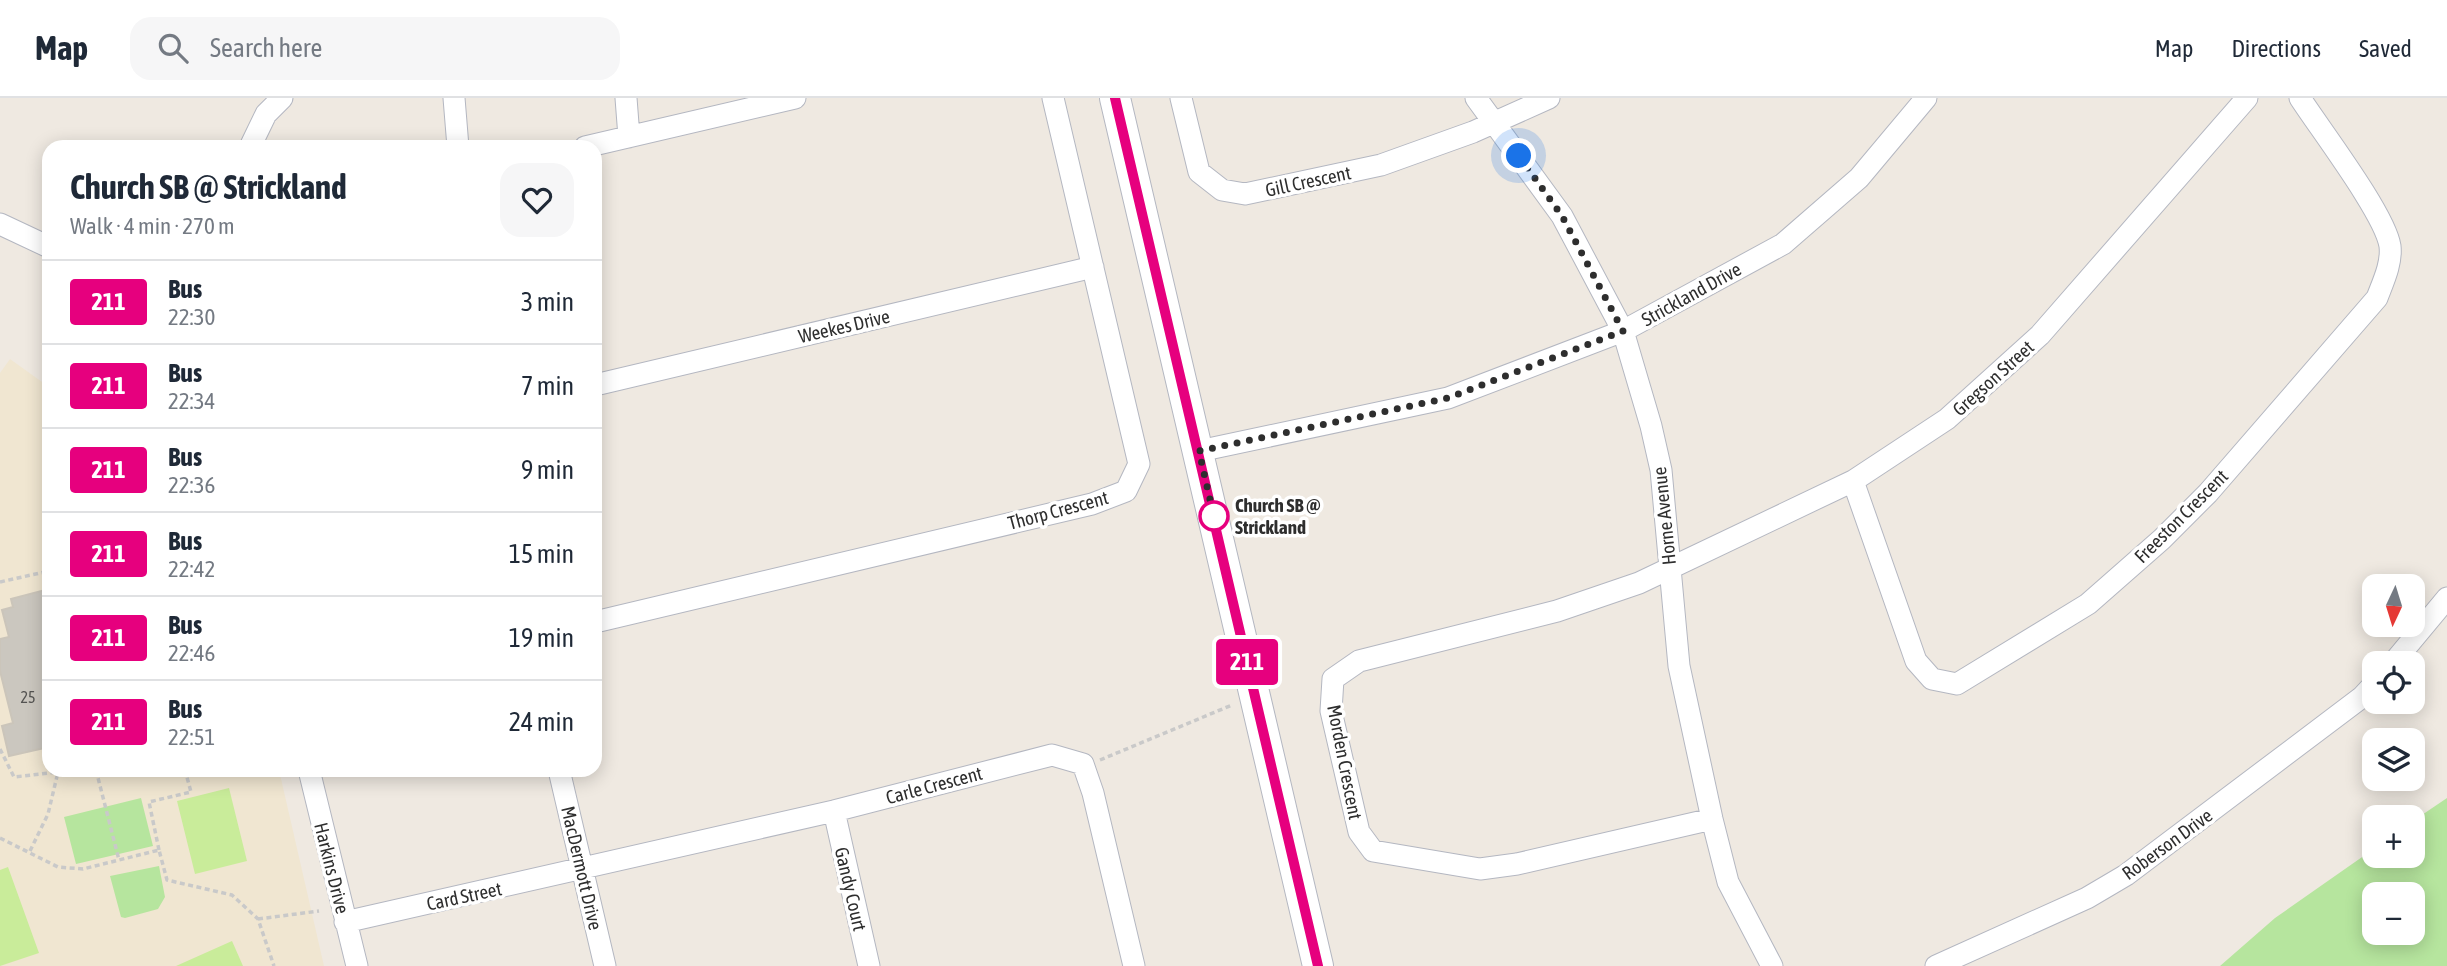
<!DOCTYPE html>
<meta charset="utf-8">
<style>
body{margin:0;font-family:"Asap Condensed",sans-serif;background:#f6f6f7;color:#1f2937;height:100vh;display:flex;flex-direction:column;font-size:26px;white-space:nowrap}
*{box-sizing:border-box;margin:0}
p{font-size:23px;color:#747a83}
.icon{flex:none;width:38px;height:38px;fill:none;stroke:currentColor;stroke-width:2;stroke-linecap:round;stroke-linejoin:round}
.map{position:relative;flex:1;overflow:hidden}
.details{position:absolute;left:42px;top:42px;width:560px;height:637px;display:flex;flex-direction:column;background:#fff;border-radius:21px;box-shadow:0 4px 18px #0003}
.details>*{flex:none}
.badge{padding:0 14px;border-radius:5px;font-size:24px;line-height:46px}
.needle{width:46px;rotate:184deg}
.controls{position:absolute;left:2362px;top:476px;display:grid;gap:14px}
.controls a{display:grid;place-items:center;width:63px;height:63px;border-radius:14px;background:#fff;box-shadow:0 4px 18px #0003;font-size:35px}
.you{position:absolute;width:35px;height:35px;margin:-18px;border:5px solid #fff;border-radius:50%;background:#1a73e8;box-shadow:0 0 0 10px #1a73e833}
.map>.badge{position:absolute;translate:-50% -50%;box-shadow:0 0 0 4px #fff}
.round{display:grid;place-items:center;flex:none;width:74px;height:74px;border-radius:21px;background:#f6f6f7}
.head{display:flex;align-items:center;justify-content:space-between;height:119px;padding:0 28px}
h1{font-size:33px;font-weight:700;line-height:52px}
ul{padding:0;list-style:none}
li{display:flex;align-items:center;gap:21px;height:84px;padding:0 28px;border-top:2px solid #e0e1e3}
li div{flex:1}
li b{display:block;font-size:26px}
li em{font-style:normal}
li .badge{min-width:77px;font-weight:700;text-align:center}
header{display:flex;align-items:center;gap:42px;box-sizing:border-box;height:98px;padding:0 35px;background:#fff;border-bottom:2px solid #e0e1e3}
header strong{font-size:33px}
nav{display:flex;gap:38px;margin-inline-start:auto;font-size:24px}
.search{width:490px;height:63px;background:#f6f6f7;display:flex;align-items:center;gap:18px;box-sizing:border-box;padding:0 24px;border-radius:21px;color:#747a83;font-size:26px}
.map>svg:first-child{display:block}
.education{fill:#f0e6d1}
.green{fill:#b6e59e;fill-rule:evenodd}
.pitch{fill:#c9ec9a}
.building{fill:#cbc7bf;stroke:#cbc5ba;stroke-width:2}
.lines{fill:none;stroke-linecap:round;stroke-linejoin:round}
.street-casing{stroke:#b4b7c1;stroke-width:23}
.secondary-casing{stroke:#b4b7c1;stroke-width:32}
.path{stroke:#c9c9c9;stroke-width:3.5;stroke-dasharray:5 3.5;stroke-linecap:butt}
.street{stroke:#fff;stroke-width:21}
.secondary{stroke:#fff;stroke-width:30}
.line-casing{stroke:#fff;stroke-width:16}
.line{stroke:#e6007e;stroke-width:10}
.walk{stroke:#2e2e2e;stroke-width:7;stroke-dasharray:0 12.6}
.stop-dot{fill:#fff;stroke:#e6007e;stroke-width:3.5}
.labels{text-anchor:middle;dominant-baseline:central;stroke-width:7;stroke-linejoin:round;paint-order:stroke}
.number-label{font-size:16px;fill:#555452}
.street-label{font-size:19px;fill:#2e2e2e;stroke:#fff}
.stop-label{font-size:19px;font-weight:bold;fill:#2e2e2e;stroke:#fff;text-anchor:start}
</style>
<header>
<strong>Map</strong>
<div class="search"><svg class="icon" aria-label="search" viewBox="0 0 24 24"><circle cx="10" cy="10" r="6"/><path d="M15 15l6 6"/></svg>Search here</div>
<nav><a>Map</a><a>Directions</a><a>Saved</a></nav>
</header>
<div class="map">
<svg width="2447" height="868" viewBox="0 0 2447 868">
<rect width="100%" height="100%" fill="#efe9e1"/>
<path class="education" d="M10 261 49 289V672H279L324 868H0V275Z"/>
<path class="green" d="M141 700 153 748 76 766 64 719Z
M2447 700V868H2220L2275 820 2375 750V758H2413V723ZM2375 796H2413V835H2375Z
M159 768 165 799 158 811 125 820 121 819 110 778Z"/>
<path class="pitch" d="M229 690 247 763 195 776 177 703Z
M8 769 39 855 0 868V772Z
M232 843 243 868H176Z"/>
<path class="building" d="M49 491V649L9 658 2 628 13 625 0 573V541L9 539 2 512 13 509 11 501Z"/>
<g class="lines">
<defs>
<path id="street" d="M454 0 458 49
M626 0 629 39
M1181 0 1199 74 1222 92 1245 96 1381 67 1473 34 1549 0
M1476 0 1562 118 1623 233 1651 328 1661 372 1679 568 1712 721 1728 784 1772 868
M250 49 266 16 282 0
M585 49 795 0
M0 126 49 149
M595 287 1093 169
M1199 353 1448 300 1623 233 1783 146 1859 80 1926 0
M1853 383 1916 563 1932 581 1957 586 2088 506 2162 441 2208 395 2377 200C2383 184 2392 166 2390 148 2385 116 2320 31 2300 0
M595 524 1092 406 1126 393 1139 366 1053 0
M2393 565 2447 500
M309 672 357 868
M559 672 605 868
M834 713 869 868
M1712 721 1517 766 1480 771 1373 753 1359 734 1331 613 1333 581 1359 563 1557 513 1639 485 1853 383 1947 321 2040 237 2247 0
M345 824 834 713 1052 657 1083 666 1093 695 1134 868
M1936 868 2087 800 2126 777 2362 599 2375 585"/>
<path id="secondary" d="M1115 0 1318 868"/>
</defs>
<use href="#street" class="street-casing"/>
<use href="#secondary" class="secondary-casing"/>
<path class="path" d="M0 484 49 473
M0 651 14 679 58 674
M1100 662 1232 607
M96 672 119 762
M0 740 58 769 83 771 159 752 167 782 232 797 258 821 274 868
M159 752 149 704 191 694 185 672
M30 753 48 716 58 674 66 672
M258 821 319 813"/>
<use href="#street" class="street"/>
<use href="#secondary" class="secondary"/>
</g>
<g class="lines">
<defs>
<path id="line" d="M1115 0 1318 868"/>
</defs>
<use href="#line" class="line-casing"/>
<use href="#line" class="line"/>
<path class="walk" d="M1214 418 1216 428 1199 353 1448 300 1623 233 1562 118 1519 58"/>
</g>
<circle class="stop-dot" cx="1214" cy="418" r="14"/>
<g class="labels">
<g class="number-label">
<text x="28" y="599">25</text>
</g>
<g class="street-label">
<text transform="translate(1308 83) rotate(-12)">Gill Crescent</text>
<text transform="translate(1691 196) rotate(-29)">Strickland Drive</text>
<text transform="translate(844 228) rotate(-13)">Weekes Drive</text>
<text transform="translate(1993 280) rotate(-42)">Gregson Street</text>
<text transform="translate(1058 412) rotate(-15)">Thorp Crescent</text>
<text transform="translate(1664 418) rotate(-96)">Horne Avenue</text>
<text transform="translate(2181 418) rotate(-45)">Freeston Crescent</text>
<text transform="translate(1345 664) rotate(79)">Morden Crescent</text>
<text transform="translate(934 687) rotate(-15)">Carle Crescent</text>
<text transform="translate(2167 746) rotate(-36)">Roberson Drive</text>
<text transform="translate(332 770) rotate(76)">Harkins Drive</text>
<text transform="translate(582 770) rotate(77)">MacDermott Drive</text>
<text transform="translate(851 791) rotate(77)">Gandy Court</text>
<text transform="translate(464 798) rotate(-12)">Card Street</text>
</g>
<g class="stop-label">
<text x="1235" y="407">Church SB @<tspan x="1235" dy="22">Strickland</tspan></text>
</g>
</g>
</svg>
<div class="controls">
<a><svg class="needle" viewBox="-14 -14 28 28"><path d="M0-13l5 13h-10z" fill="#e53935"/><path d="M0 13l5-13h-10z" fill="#747a83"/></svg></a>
<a><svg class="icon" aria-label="locate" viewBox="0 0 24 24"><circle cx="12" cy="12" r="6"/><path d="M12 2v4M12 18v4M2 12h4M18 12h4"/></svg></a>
<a><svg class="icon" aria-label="layers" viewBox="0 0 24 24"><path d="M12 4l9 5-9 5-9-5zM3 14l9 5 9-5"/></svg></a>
<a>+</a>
<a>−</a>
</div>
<div class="you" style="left:1519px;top:58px"></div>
<b class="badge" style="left:1247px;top:564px;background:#e6007e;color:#fff">211</b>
<section class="details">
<div class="head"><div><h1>Church SB @ Strickland</h1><p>Walk · 4 min · 270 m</p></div><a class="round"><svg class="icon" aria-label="heart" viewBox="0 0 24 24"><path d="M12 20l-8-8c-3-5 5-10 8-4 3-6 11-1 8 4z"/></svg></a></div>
<ul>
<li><span class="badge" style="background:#e6007e;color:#fff">211</span><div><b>Bus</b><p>22:30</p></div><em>3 min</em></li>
<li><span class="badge" style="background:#e6007e;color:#fff">211</span><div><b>Bus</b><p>22:34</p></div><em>7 min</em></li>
<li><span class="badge" style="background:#e6007e;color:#fff">211</span><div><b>Bus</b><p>22:36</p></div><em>9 min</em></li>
<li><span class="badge" style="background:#e6007e;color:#fff">211</span><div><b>Bus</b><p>22:42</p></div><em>15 min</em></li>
<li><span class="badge" style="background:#e6007e;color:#fff">211</span><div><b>Bus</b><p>22:46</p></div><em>19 min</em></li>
<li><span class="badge" style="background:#e6007e;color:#fff">211</span><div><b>Bus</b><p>22:51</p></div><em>24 min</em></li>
</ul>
</section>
</div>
